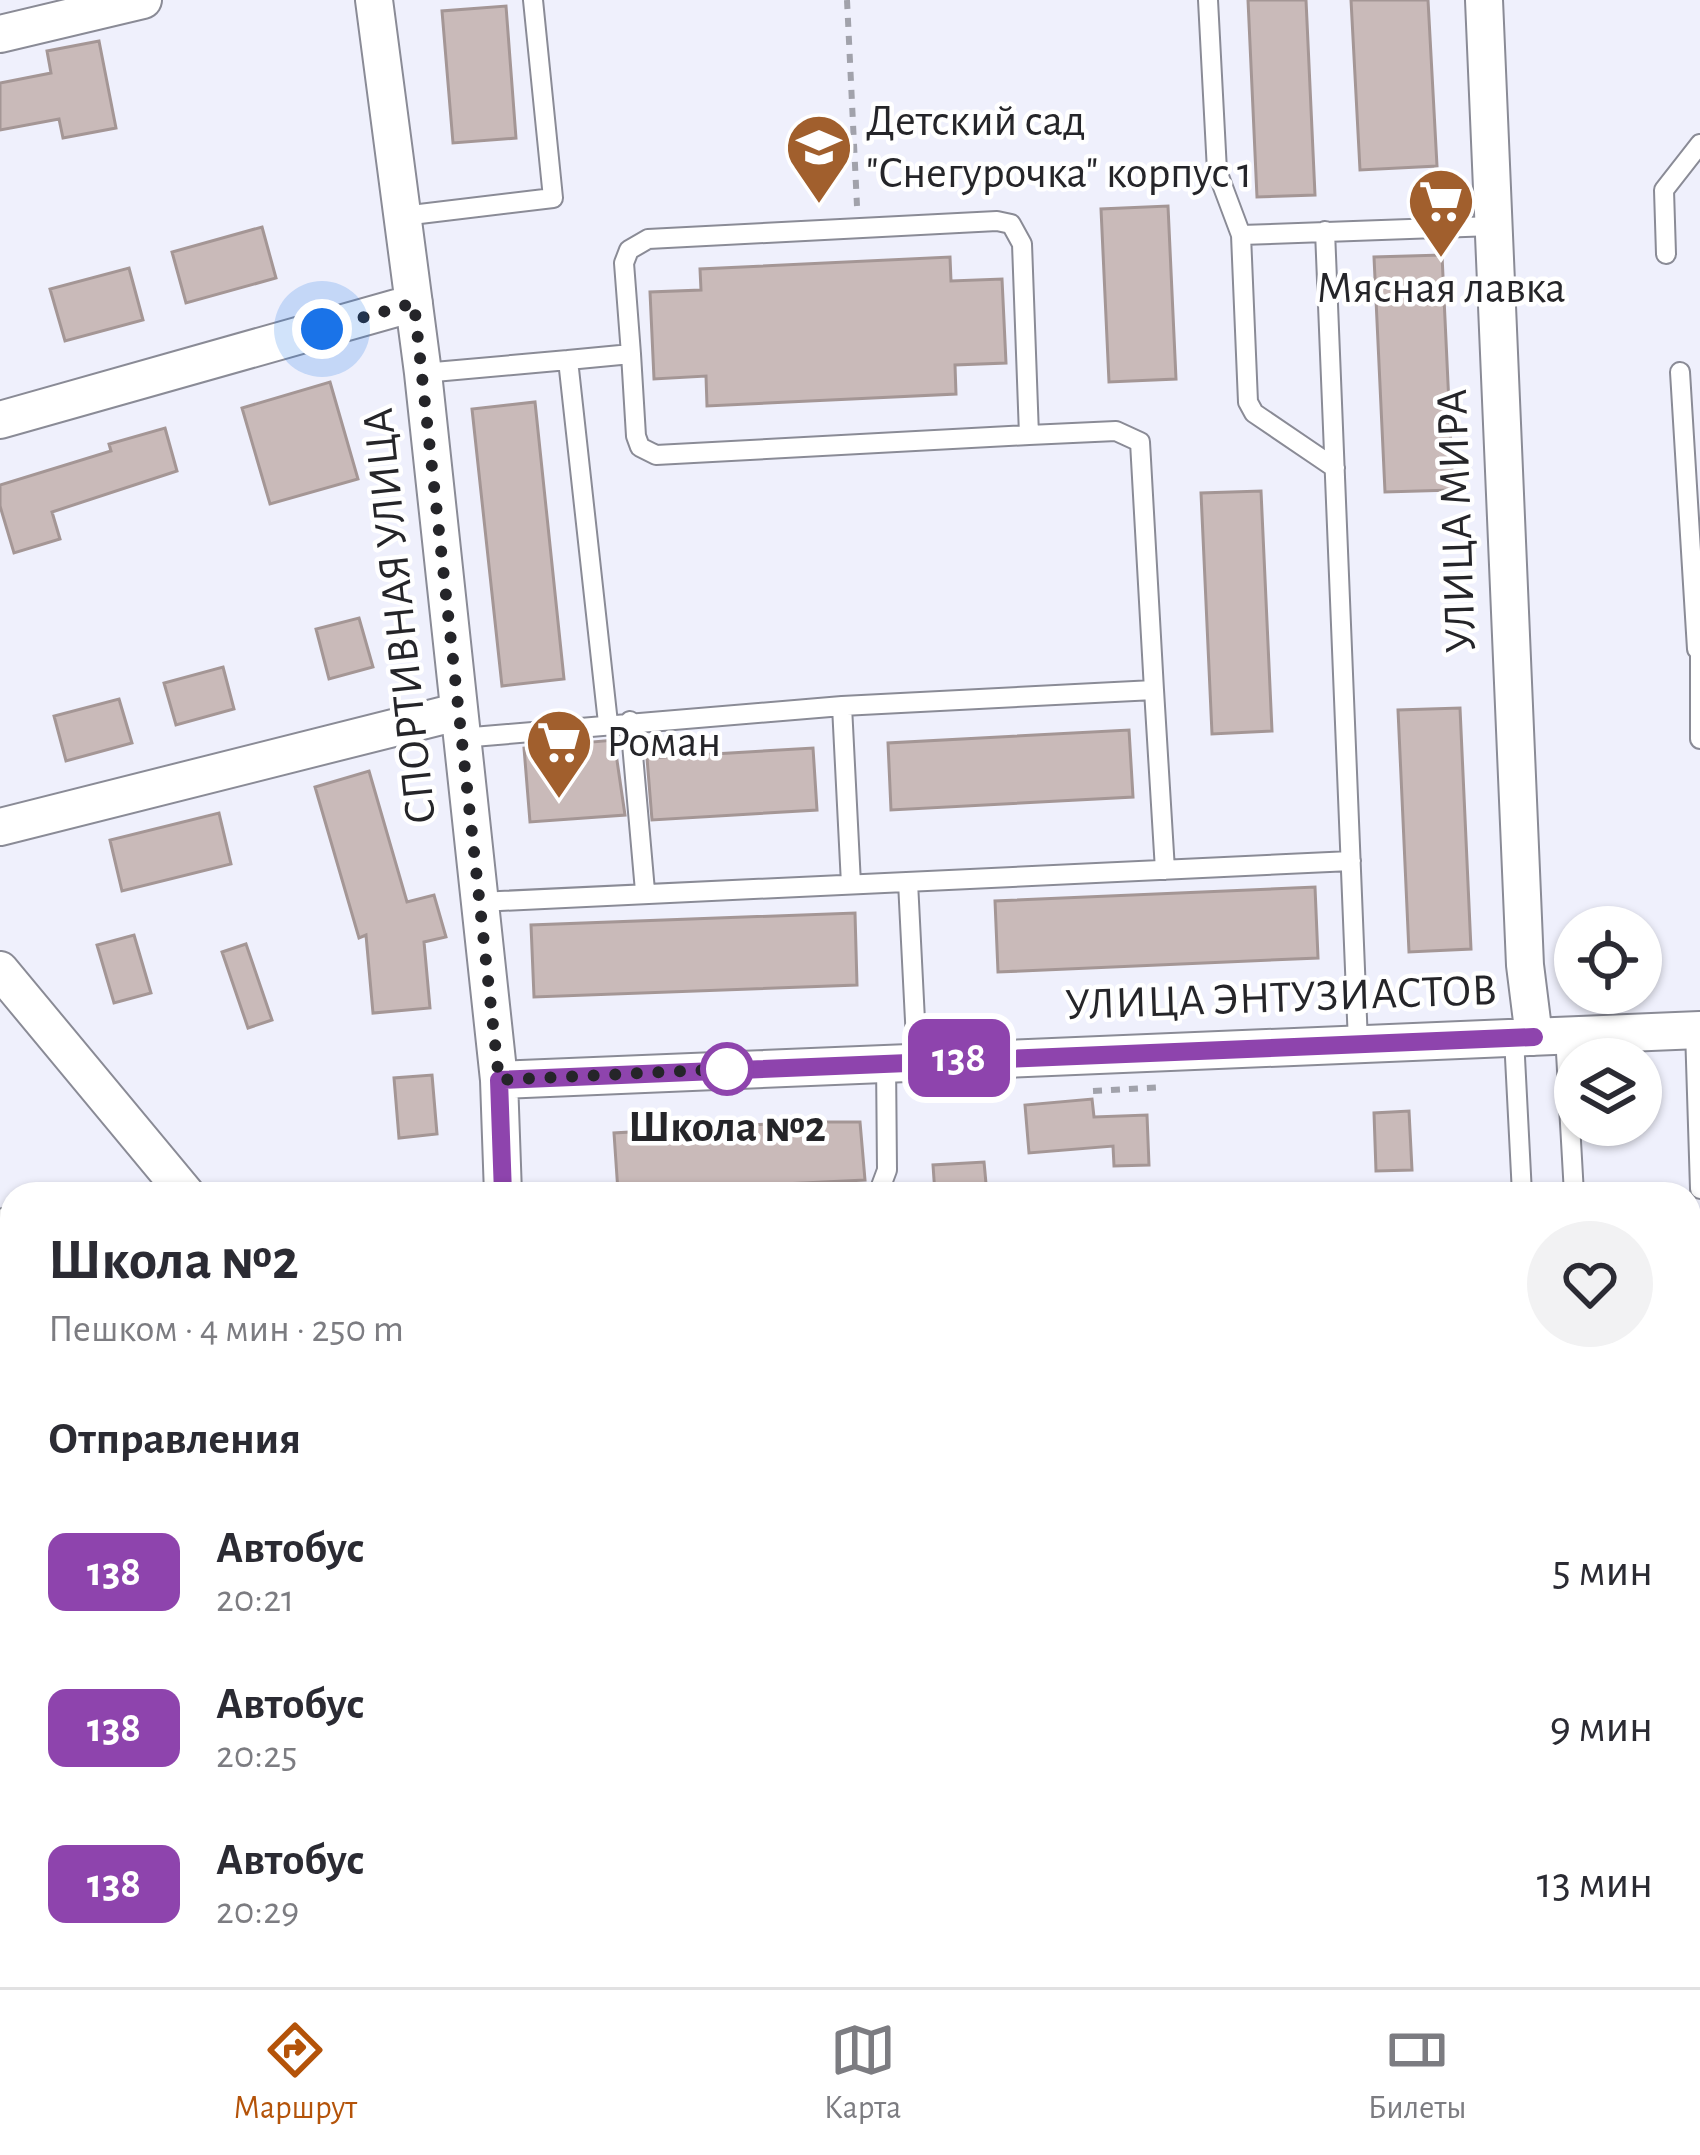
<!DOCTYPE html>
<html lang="ru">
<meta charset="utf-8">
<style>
body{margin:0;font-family:"Alegreya Sans",sans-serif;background:#f2f2f3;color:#2b2b33;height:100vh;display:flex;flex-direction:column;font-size:45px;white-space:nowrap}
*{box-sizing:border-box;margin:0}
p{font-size:39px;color:#7c7c81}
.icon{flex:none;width:66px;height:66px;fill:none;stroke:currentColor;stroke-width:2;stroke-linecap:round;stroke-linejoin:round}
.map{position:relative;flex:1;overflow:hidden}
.panel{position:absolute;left:0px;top:1182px;width:1701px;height:807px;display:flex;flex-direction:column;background:#fff;border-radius:36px 36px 0 0;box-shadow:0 3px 9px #0004}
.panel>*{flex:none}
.badge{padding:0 24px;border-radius:18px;font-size:42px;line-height:78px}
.buttons{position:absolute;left:1554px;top:906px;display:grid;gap:24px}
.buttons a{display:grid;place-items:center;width:108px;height:108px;border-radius:50%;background:#fff;box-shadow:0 3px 9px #0004;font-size:60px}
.you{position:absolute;width:60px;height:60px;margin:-30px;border:9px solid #fff;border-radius:50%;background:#1a73e8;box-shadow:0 0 0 18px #1a73e833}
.map>.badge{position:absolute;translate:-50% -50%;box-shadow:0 0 0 6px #fff}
h2{padding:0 48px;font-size:45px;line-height:108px}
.round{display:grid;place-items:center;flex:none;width:126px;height:126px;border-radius:63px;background:#f2f2f3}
.headline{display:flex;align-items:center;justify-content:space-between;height:204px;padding:0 48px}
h1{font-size:57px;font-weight:700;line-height:90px}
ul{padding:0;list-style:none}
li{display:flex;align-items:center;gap:36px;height:156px;padding:0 48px}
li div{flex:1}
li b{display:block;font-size:45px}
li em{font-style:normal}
li .badge{min-width:132px;font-weight:700;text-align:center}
.tabs{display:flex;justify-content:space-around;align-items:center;height:168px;border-top:3px solid #e1e1e2;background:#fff;font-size:33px;color:#7c7c81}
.tabs a{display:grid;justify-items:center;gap:6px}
.tabs .active{color:#b45309}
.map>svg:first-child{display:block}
.green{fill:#bec961}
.building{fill:#c9bab9;stroke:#a49695;stroke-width:3}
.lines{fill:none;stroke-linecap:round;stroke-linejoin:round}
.lane-casing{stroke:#8a8b96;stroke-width:22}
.street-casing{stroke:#8a8b96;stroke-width:40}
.path{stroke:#a1a2ab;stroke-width:6;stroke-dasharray:9 9;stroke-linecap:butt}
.lane{stroke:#fff;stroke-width:18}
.street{stroke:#fff;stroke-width:36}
.line-casing{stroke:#fff;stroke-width:27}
.line{stroke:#8e44ad;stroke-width:18}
.walk{stroke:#252529;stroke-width:12;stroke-dasharray:0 21.6}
.stop-dot{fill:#fff;stroke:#8e44ad;stroke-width:6}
.labels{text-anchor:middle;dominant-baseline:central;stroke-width:9;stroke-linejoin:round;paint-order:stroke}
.poi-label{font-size:45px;fill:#252529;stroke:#fff;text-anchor:start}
.street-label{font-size:45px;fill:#252529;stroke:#fff}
.stop-label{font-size:45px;font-weight:bold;fill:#252529;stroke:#fff}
</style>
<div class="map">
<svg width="1700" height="1987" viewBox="0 0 1700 1987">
<rect width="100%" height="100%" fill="#eff0fc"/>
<path class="green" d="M1227 1977H1331L1322 1987H1218Z"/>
<path class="building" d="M1248 0H1306L1315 195 1257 197Z
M1351 0H1428L1437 166 1360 170Z
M506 6 516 138 453 143 442 11Z
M99 41 116 128 63 138 59 119 0 130V83L51 73 47 51Z
M1168 206 1176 379 1109 382 1101 209Z
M262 227 276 278 186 303 172 252Z
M1442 255 1453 490 1385 492 1374 257Z
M950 257 951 281 1002 279 1006 363 955 365 956 394 707 406 706 376 654 379 650 292 701 290 700 269Z
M129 268 143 320 65 341 50 289Z
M330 382 358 479 270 504 242 408Z
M535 402 564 679 502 686 472 409Z
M165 428 177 471 52 512 60 539 14 553 0 506V485L111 451 109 444Z
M1261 491 1272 731 1212 734 1201 493Z
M359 618 373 667 329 679 316 629Z
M223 667 234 709 176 725 164 683Z
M119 699 132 743 66 761 54 716Z
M1460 708 1471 949 1409 952 1398 710Z
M1129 730 1133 797 891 810 888 743Z
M614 740 625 815 530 822 524 748Z
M813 748 817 810 652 820 647 758Z
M369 771 407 902 434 895 446 937 424 942 430 1008 373 1013 366 935 359 938 315 787Z
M219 813 231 864 122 891 110 840Z
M1315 887 1318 958 998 972 995 901Z
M855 913 857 985 534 997 531 925Z
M134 935 151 993 114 1003 97 945Z
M246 944 272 1020 248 1028 222 952Z
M432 1075 437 1134 399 1138 394 1078Z
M1092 1099 1094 1117 1147 1115 1149 1165 1114 1166 1113 1146 1029 1153 1025 1105Z
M1409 1111 1412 1170 1376 1171 1374 1113Z
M804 1122H860L865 1180 618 1192 614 1133Z
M984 1162 987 1194H935L933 1165Z"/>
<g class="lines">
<defs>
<path id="lane" d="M1208 0 1217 171 1241 235
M403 216 553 198 533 0
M1325 231 1358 1043
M1666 254 1664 190 1700 144
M568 360 631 354 636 436 640 447 656 455 1029 435 1022 244 1011 224 997 221 648 239 629 250 624 263 631 354
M1680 372 1697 649
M423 373 568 360 608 723
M1029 435 1116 431 1140 442 1154 690
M1335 468 1254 413 1248 402 1241 235 1493 226
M1700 649V739
M842 706 851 884
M630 721 645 891
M461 738 842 706 1154 690 1165 870
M908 882 917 1060
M479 902 1351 861
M1695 1030 1700 1189
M1565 1035 1574 1194
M1514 1038 1522 1194
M878 1194 887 1170 886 1061
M1689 1865 1700 1863
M894 1987 903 1977"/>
<path id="street" d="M374 0 423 373 499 1080
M1484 0 1525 965 1534 1037
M0 34 143 0
M0 420 414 303
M0 827 457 712
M0 970 186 1194
M503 1194 499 1080 1700 1030
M0 1228 12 1225
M0 1605 12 1599
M574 1977 582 1987
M335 1987 355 1977"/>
</defs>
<use href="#lane" class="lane-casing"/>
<use href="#street" class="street-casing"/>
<path class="path" d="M847 0 857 206
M1093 1091 1163 1087"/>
<use href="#lane" class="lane"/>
<use href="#street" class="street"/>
</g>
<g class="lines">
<defs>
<path id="line" d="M503 1194 499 1080 1534 1037"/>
</defs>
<use href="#line" class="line-casing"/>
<use href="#line" class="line"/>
<path class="walk" d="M322 329 414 303 499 1080 727 1069"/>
</g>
<defs>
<symbol id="school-pin" viewBox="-11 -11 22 30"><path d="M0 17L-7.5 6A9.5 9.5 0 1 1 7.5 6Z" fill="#a15f2d" stroke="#fff"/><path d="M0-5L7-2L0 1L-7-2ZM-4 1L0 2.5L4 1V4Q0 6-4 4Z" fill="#fff"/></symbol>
<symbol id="supermarket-pin" viewBox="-11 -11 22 30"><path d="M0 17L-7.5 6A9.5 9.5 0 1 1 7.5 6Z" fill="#a15f2d" stroke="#fff"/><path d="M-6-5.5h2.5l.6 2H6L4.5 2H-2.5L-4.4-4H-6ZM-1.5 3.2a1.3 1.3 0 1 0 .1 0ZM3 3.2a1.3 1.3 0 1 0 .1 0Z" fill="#fff"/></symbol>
</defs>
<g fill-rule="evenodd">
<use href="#school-pin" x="781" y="109" width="76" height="104"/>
<use href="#supermarket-pin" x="1403" y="163" width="76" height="104"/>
<use href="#supermarket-pin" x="521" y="704" width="76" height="104"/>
</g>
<circle class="stop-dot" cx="727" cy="1069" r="24"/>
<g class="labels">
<g class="poi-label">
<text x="866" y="121">Детский сад<tspan x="866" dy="52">"Снегурочка" корпус 1</tspan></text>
<text x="1441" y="288" text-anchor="middle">Мясная лавка</text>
<text x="606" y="742">Роман</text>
</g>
<g class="street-label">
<text transform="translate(1457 521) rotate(-92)">УЛИЦА МИРА</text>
<text transform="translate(400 616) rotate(-96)">СПОРТИВНАЯ УЛИЦА</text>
<text transform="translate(1281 998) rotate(-2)">УЛИЦА ЭНТУЗИАСТОВ</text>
</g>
<g class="stop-label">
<text x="727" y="1127">Школа №2</text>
</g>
</g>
</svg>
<div class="buttons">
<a><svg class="icon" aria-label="locate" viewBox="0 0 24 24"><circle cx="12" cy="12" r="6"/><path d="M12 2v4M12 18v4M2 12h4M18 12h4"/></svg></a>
<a><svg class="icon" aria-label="layers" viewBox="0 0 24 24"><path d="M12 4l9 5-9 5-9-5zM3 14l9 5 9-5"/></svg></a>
</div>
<div class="you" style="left:322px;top:329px"></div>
<b class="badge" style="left:959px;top:1058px;background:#8e44ad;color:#fff">138</b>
<section class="panel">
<div class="headline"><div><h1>Школа №2</h1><p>Пешком · 4 мин · 250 m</p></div><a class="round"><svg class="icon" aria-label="heart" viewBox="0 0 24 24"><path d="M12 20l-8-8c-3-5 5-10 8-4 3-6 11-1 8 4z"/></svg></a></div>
<h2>Отправления</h2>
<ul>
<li><span class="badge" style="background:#8e44ad;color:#fff">138</span><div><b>Автобус</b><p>20:21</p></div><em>5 мин</em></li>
<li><span class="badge" style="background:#8e44ad;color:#fff">138</span><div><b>Автобус</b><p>20:25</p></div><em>9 мин</em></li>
<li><span class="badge" style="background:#8e44ad;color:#fff">138</span><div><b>Автобус</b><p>20:29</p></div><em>13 мин</em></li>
</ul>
</section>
</div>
<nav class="tabs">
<a class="active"><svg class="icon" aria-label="directions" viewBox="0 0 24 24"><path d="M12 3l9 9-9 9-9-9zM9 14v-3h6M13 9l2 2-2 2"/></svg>Маршрут</a>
<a><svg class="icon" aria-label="map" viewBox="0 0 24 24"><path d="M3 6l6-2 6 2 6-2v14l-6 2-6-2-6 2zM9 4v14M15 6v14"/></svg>Карта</a>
<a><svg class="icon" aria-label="tickets" viewBox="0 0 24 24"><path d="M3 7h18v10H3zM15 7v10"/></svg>Билеты</a>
</nav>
